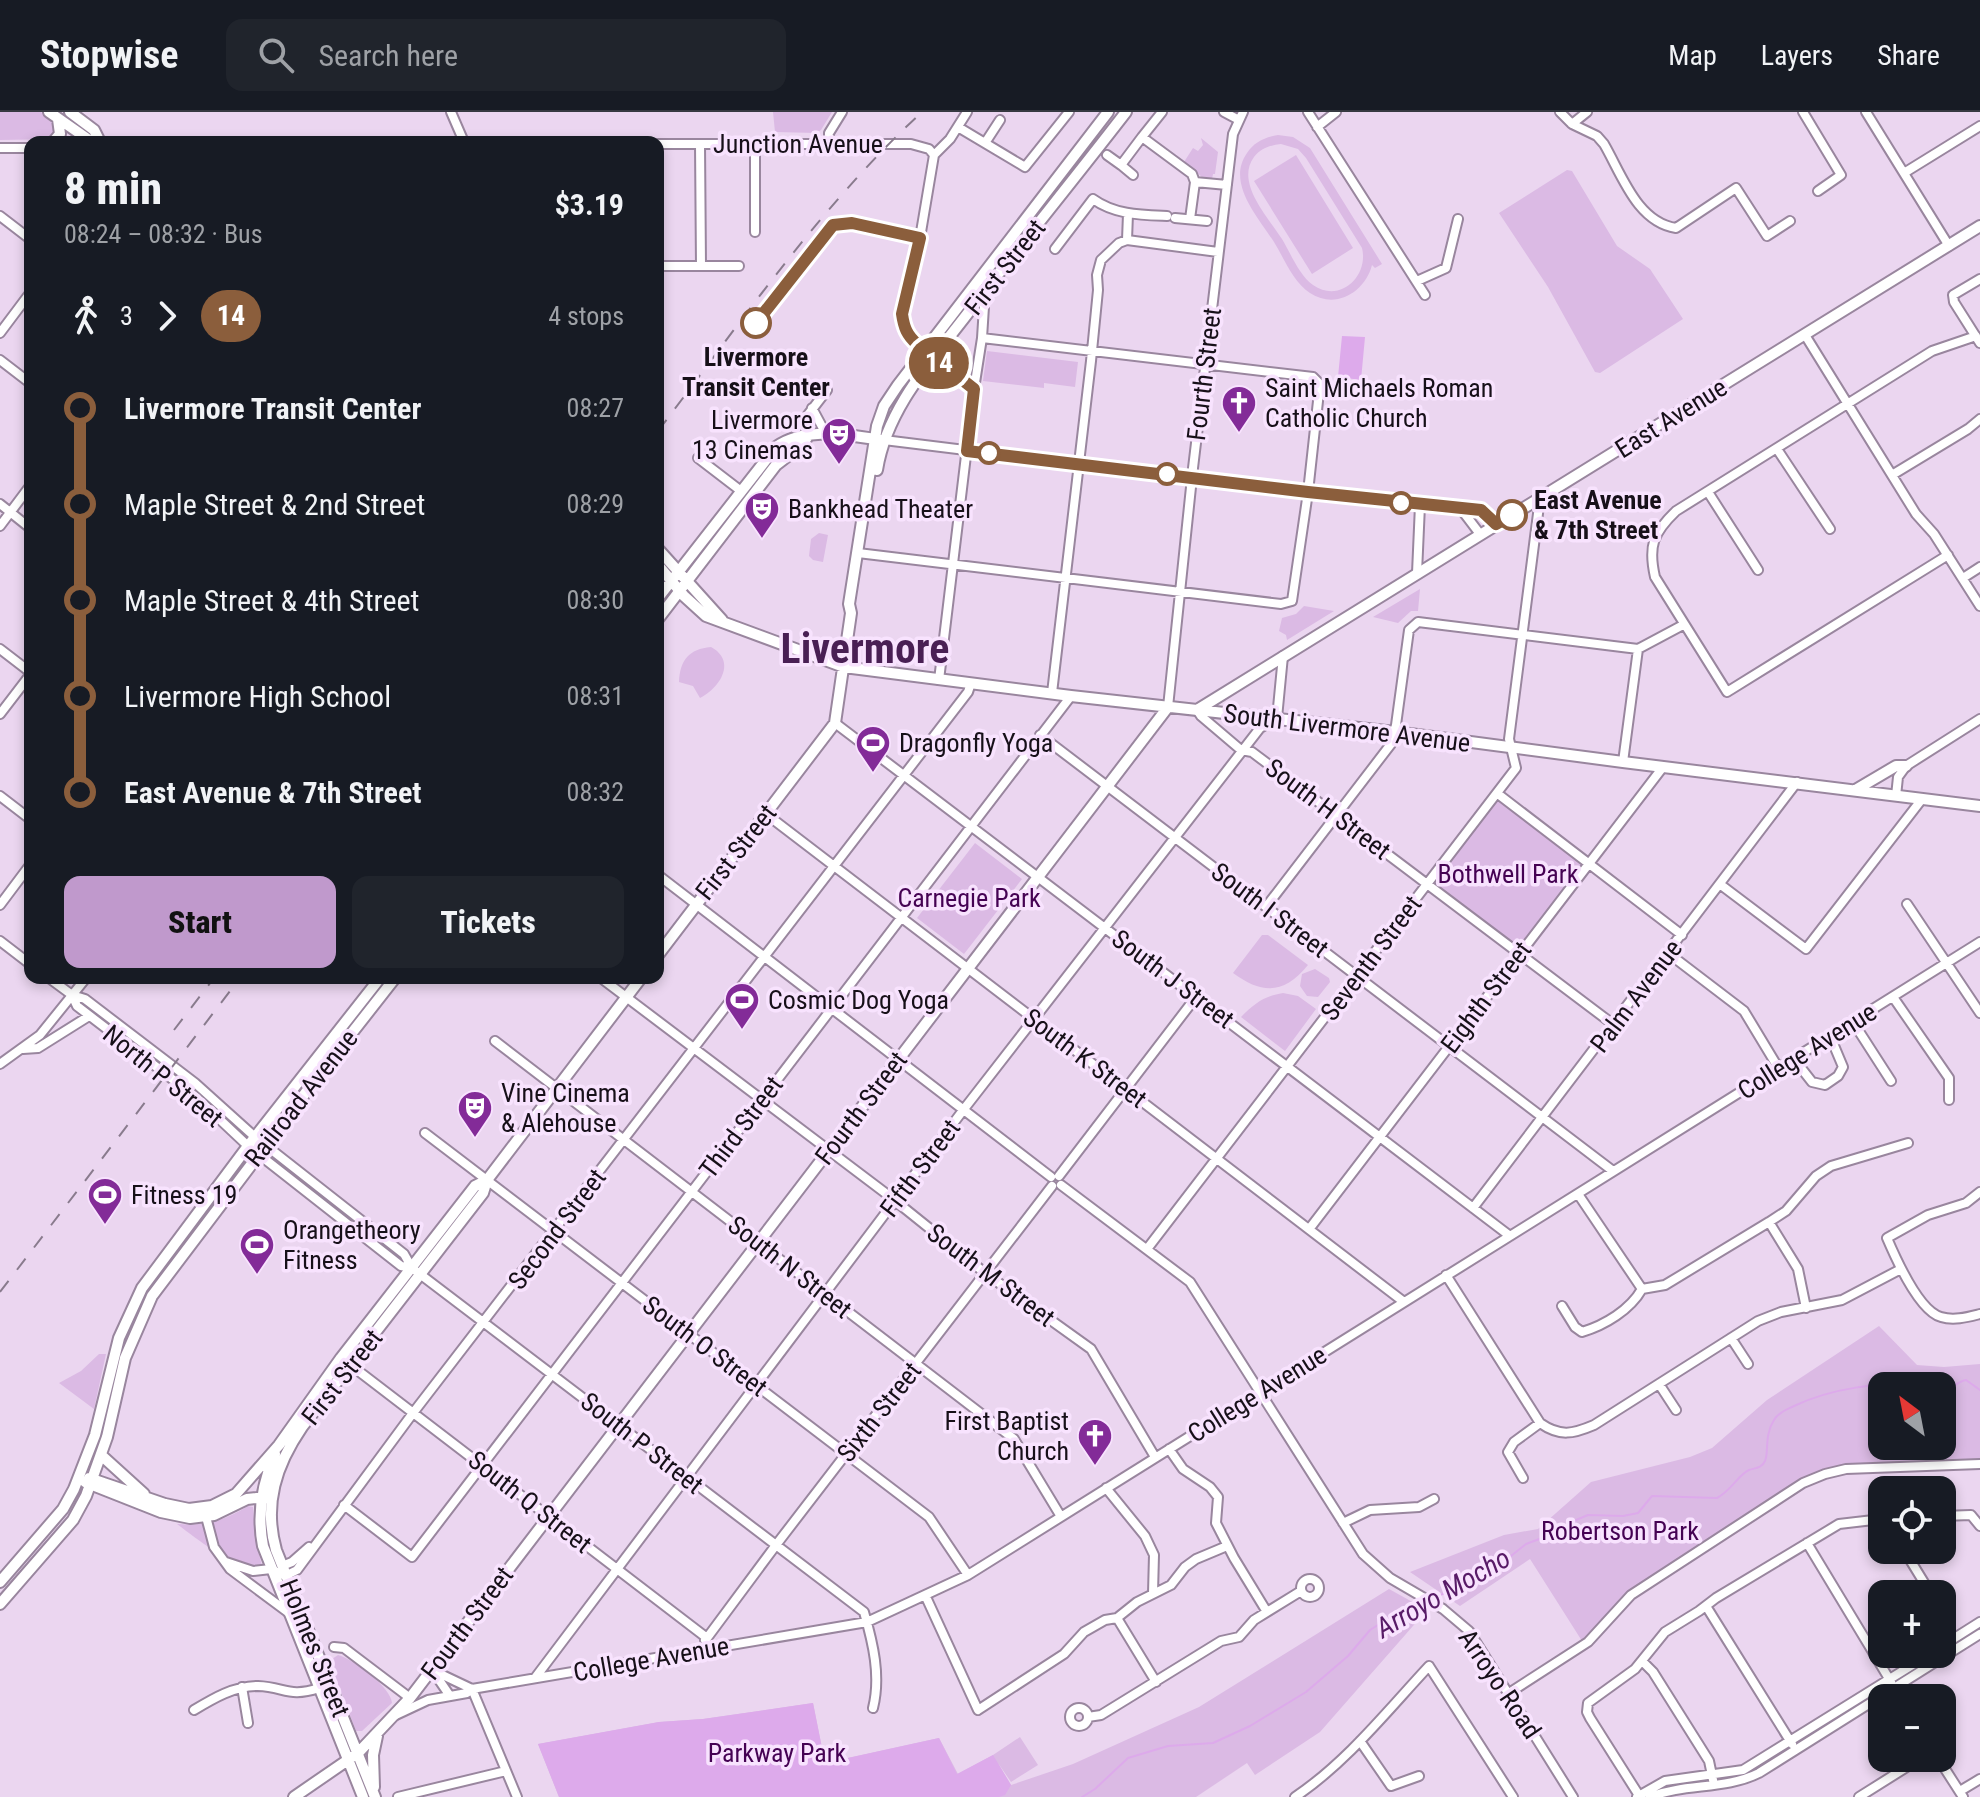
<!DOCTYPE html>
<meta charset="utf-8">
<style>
body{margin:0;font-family:"Roboto Condensed",sans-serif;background:#20242c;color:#f1f3f6;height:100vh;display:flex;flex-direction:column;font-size:30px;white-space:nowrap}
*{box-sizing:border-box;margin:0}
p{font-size:26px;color:#9ea1a6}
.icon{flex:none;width:44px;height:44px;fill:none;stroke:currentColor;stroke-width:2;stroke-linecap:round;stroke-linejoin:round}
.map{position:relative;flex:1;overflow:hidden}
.drawer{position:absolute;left:24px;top:24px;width:640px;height:848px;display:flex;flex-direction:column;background:#171b24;border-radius:16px;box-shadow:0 4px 12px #0003}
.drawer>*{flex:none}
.badge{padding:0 16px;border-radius:26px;font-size:28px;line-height:52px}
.needle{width:52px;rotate:328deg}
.tools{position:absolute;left:1868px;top:1260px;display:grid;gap:16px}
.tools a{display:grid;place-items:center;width:88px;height:88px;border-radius:16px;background:#171b24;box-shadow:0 4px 12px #0003;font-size:40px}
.map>.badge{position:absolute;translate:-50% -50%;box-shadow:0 0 0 4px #fff}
.legs{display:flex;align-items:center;gap:12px;height:88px;padding:0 40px;font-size:26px}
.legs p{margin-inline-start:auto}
.headline{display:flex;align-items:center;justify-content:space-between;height:136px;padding:0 40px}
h1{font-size:44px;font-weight:800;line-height:60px}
.action{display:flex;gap:16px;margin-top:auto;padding:16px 40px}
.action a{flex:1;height:92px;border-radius:16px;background:#c099cc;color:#111;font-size:32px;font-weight:800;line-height:92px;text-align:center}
.action a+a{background:#20242c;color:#f1f3f6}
ul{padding:0 40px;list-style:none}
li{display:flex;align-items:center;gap:28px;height:96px;font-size:30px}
li i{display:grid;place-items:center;width:12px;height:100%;margin:0 10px;background:currentColor}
li i::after{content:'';width:20px;height:20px;margin:-10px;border:6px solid;border-radius:50%;background:#171b24}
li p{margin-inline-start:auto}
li:first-child i{background:linear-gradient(#0000 50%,currentColor 0)}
li:last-child i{background:linear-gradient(currentColor 50%,#0000 0)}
header{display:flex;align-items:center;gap:48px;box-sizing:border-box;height:112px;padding:0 40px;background:#171b24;border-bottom:2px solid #363941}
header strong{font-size:38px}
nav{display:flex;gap:44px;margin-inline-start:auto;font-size:28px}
.search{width:560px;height:72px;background:#20242c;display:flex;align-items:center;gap:20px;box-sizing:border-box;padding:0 28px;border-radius:16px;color:#9ea1a6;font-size:30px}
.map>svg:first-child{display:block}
.green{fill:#dbbae4;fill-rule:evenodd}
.water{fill:#ddaaeb}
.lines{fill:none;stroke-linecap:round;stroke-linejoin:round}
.stream{stroke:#ddaaeb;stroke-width:2}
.minor-casing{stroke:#99869e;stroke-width:12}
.major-casing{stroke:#99869e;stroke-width:14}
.minor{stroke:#fff;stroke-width:8}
.major{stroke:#fff;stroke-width:10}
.rail{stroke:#897b8d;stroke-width:2;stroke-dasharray:14 14;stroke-linecap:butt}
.line-1-casing{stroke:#fff;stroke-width:18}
.line-1{stroke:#8b5e3c;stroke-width:12}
.stop-1-dot{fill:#fff;stroke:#8b5e3c;stroke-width:4}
.labels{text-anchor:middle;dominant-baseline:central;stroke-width:7;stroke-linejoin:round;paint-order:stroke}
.street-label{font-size:26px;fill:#171019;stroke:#f8e3fe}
.stop-label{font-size:26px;font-weight:bold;fill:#171019;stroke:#f8e3fe}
.poi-label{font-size:26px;fill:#171019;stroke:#f8e3fe;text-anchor:start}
.park-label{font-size:26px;fill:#450253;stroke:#f8e3fe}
.water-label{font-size:28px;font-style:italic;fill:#581b67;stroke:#f8e3fe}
.town-label{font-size:42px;font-weight:bold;fill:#491f54;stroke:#f8e3fe}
</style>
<header>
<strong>Stopwise</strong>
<div class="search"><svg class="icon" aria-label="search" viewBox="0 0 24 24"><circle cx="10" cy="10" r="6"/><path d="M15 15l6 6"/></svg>Search here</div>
<nav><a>Map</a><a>Layers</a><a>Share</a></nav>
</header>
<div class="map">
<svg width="1980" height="1685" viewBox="0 0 1980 1685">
<rect width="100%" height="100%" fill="#ebd6f0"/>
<path class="green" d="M0 0H41L62 15 60 27 0 28Z
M773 0H832L821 18 816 21 775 20Z
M1278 23 1293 25 1310 36 1382 152 1375 156 1372 153C1365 180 1336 198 1310 181 1293 170 1284 146 1274 130 1258 105 1226 71 1247 41 1254 30 1265 25 1278 23ZM1281 32 1298 37 1306 46 1362 136C1369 164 1340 192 1313 173 1299 163 1291 142 1282 127 1268 105 1235 71 1254 45 1261 36 1271 33 1281 32Z
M1201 26 1218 40 1215 62H1213L1212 67 1202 65 1184 50 1193 36 1198 39 1203 33Z
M1296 43 1353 136 1312 162 1254 69Z
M1567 58 1572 59 1617 134 1650 157 1683 207 1600 261 1595 260 1548 175 1499 101Z
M987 239 1078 250 1075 275 1044 271V276L983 269Z
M819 421 828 423 823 450 813 448 809 444 811 427Z
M1420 477 1418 499H1411L1398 511 1373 505Z
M1304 494 1334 499 1287 528 1286 523 1279 519 1282 506 1296 502Z
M711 535C737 549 720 576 700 586L693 574 679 570C680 548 689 537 711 535Z
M1498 682 1589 751 1520 842 1428 771Z
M975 731 1022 767 964 842 917 806Z
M1262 823H1268L1308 853C1284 882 1263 883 1233 861Z
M1315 857 1329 866 1330 870 1318 885 1307 884 1300 874 1302 862Z
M1283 881 1298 884 1316 897 1285 939 1241 905C1254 892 1264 884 1283 881Z
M1879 1214 1917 1253 1944 1255 1980 1252V1347L1840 1354 1818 1361 1766 1390 1630 1479 1593 1522 1582 1529 1530 1447 1460 1494 1410 1460 1504 1423 1538 1417 1591 1370 1690 1345 1712 1336 1767 1288ZM1882 1274H1942V1334H1882Z
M99 1242H106L94 1297 59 1271 81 1259Z
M248 1394 253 1395 256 1430 262 1454 260 1456C229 1453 201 1430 177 1412 205 1414 224 1409 248 1394Z
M1389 1477 1427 1498 1320 1620 1255 1663 1247 1651 1196 1685H559L538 1632 659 1610 703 1607 813 1591 825 1651 939 1626 958 1662 993 1643 1020 1625 1038 1653 1011 1670 998 1651 1011 1673 1073 1652 1199 1595Z
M338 1543C353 1547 391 1575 392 1591L362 1619H356L329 1549Z"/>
<path class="water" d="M1342 224 1365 225 1361 268 1338 265Z
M813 1591 825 1651 939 1626 957 1662 993 1643 1011 1673 1005 1683 999 1685H559L538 1632 659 1610 703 1607Z"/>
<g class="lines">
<path class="stream" d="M1942 1281C1952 1277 1956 1270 1966 1268L1980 1278
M1431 1487 1487 1463 1526 1432 1566 1417 1576 1408 1588 1403 1623 1404 1638 1401 1652 1384 1717 1386C1732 1378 1738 1363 1749 1358 1755 1356 1762 1356 1765 1349 1769 1341 1764 1323 1774 1308 1778 1301 1786 1298 1794 1294 1834 1275 1876 1272 1921 1270L1928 1274
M1082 1685 1095 1677 1128 1646 1168 1634 1213 1631 1250 1614 1306 1580 1348 1544 1370 1518 1392 1504 1425 1490"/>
<defs>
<path id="minor" d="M451 0 464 30
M967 0 950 27 934 43 920 126 902 202 909 225 974 277
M1224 0 1239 8
M1308 0 1425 183
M1560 0 1572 12 1587 0
M1803 0 1841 63 1818 79
M1866 0 1949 134
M1572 12 1597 24 1604 32C1622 63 1637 110 1676 116L1736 76 1767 124 1790 109
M958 15 1025 55 1069 0
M1317 15 1336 0
M1142 25 1162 0
M755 31V120
M985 31 1000 8
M658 32H911L929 37 934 43
M700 32 701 154
M829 32V21L842 0
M0 36H30
M1107 43 1121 53
M1904 61 1980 14
M1133 63 1121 53 1142 25 1192 62 1195 70
M0 104 30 127
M1175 106 1207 109
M1190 107 1195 70 1227 73
M1127 128 1218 140
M1127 128 1128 102
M1055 137 1093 87C1115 103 1142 103 1167 104
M658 154H739
M1980 167 1953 183 1954 190 1980 231
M1417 169 1446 156 1458 107
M0 221 30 181
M1805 223 1916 402 1934 422 1980 494
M0 248 30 271
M812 296 826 322
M808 324 807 304 827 278
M884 328 1308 380 1481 398 1496 412
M1777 337 1830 417
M698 346 741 379
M1892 363 1968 317 1980 307
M1708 380 1758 458
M0 392 30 416
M1461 397 1480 422
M0 414 30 374
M858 441 1281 492 1292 489 1308 380 1319 280V271L1313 265 982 226
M1948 443 1727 580 1655 465C1648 434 1653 421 1676 399L1932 239 1976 224
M1417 461 1420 393
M1963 466 1980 455
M0 537 30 560
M939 568 974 277 982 226 985 179
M1052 581 1091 249 1098 178 1097 163 1101 148 1119 131 1127 128
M1168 595 1193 356 1233 22 1243 0
M1197 598 1201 604 1241 638 1252 640 1614 913
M0 602 30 563
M835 611 1510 1124
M1040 623 1613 1059
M1623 650 1638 537
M1498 682 1682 823
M0 684 30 707
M1896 684 1898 665 1906 654 1980 607
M766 702 1404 1190
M658 763 1051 1065
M1721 773 1806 837 1922 687
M1907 792 1980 901
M0 793 30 753
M1266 795 1391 632 1396 613 1409 518 1418 510 1638 537 1683 513
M0 829 30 852
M1668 841 1744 899 1779 957
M49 866 72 883 85 887 195 971 255 1025 404 1142 412 1156 864 1500C873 1531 881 1564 873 1596
M601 866 888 1083 985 1161 1091 1237 1155 1345
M72 883 77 894 197 986 248 1034 401 1154 412 1156
M1893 885 1949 966V988
M1853 910 1891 969
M495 929 1014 1327 1060 1403
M23 937 38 936 89 904
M1794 947 1812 970 1825 973 1838 964 1843 955 1830 924
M0 952 40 923 86 866
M425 1021 929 1405 968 1463
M1059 1064 1196 885
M1061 1073 1190 1170 1363 1442 1390 1466 1443 1497 1469 1519 1573 1685
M1980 1080 1966 1091 1928 1103 1887 1126C1896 1147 1919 1199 1941 1205 1954 1209 1968 1205 1980 1202
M1578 1082 1642 1177
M1473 1096 1797 670
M1769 1110 1798 1157 1806 1196
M1310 1116 1663 655
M1147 1137 1516 656 1509 627 1540 386
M1446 1163 1540 1311C1560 1325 1573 1322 1594 1313L1758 1209 1781 1200 1842 1188 1901 1157
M1642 1177 1665 1173 1769 1110 1786 1099 1816 1064 1831 1054 1908 1031
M1562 1194 1575 1215 1582 1220C1605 1213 1630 1198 1642 1177
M1731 1226 1748 1252
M348 1251 707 1526 705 1528
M1659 1272 1676 1298
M1169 1337 1183 1357 1210 1375 1218 1385 1216 1411 1234 1446 1267 1500
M1523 1366 1508 1340 1514 1330 1540 1311
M1106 1376 1145 1424 1154 1443 1153 1481
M344 1393 412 1445 1071 584
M205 1401 214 1435 230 1457 289 1501
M1942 1404 1971 1403 1980 1414
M1343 1411 1370 1398 1419 1395 1434 1387
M1807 1431 1891 1570
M1904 1438 1931 1482
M226 1450 253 1459 271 1457 285 1464 297 1458 413 1301 968 580 971 571
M282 1454 292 1450 309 1435
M1301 1476a9 9 0 1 1 18 0a9 9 0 1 1-18 0Z
M926 1485 978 1598 1064 1542 1084 1520 1105 1508 1117 1506 1137 1490 1171 1473 1185 1455 1196 1447 1227 1434
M1706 1494 1792 1632
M1117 1506 1156 1570
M707 1526 776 1433 1052 1074
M1942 1534 1980 1510
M334 1535 344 1536 410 1586
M1642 1549 1653 1560 1709 1649 1713 1668
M432 1558 472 1577
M435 1562 450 1584
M535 1566 964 997 1260 616 1277 606 1283 544
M242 1575 248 1611
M472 1577 517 1685
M1509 1581 1588 1530 1631 1483 1803 1371 1825 1362 1846 1357 1980 1352
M1070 1605a9 9 0 1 1 18 0a9 9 0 1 1-18 0Z
M194 1598C214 1586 234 1574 258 1574 285 1575 289 1586 319 1576
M396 1603 428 1588 467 1581 472 1577 867 1510 968 1463 1980 830
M1088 1605 1101 1603 1221 1529 1239 1525 1254 1508 1301 1479
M1360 1629 1391 1674 1419 1664
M1938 1646 1963 1685
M1960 1679 1980 1667
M398 1685 506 1659
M1295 1685C1347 1650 1387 1599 1429 1554L1513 1685
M1637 1685 1665 1669 1743 1658 1930 1542
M1640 1685 1590 1606 1587 1600 1588 1591 1635 1557 1665 1520 1699 1499 1716 1486 1839 1412 1882 1407
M1650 1685C1685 1671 1725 1678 1759 1661L1980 1522
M1859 1685 1921 1646"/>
<path id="major" d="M49 0 92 30
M70 0 94 18 100 30
M53 30 60 22 58 7
M877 358C887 295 934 246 971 197 1022 131 1075 66 1126 0
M658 437 722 508
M658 453 684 484 706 504 844 555 1071 584 1395 620 1623 650 1980 694
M658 486 776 335C806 314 846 323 882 328
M658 507 776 353 802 333 808 324
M1197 598 1980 114
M1857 677 1896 654H1906
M658 843 835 611 851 501 849 492 877 314 884 294 898 273 1108 0
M275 1342C262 1372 257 1403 263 1434L363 1685
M101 1343 144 1382
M89 1366 165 1392 189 1397 212 1394 236 1382 279 1333 341 1246 475 1074 487 1068
M85 1370 161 1400 190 1406 214 1403 247 1387 266 1385
M0 1470 63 1397 74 1377 95 1323 119 1226 142 1176 248 1034 380 866
M0 1492 73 1408 86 1384 107 1325 125 1246 152 1184 322 959 395 866
M374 1675 373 1643 377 1624
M294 1685 358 1641 410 1586 1168 595
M375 1685 276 1438C263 1392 276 1353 302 1315L483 1081 487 1068 641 866"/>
</defs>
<use href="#minor" class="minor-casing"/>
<use href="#major" class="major-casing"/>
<use href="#minor" class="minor"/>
<use href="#major" class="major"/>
<path class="rail" d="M658 319C742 209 820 94 922 0
M174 918 214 866
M0 1180 240 866"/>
</g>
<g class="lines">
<defs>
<path id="line-1" d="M756 211 833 113 852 111 920 126 902 202C904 216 907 223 917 232L974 277 967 339 1308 380 1481 398 1496 412 1512 403"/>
</defs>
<use href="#line-1" class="line-1-casing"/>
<use href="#line-1" class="line-1"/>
</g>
<defs>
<symbol id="church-pin" viewBox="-11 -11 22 30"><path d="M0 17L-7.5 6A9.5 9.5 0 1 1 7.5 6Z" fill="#832b98" stroke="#f8e3fe"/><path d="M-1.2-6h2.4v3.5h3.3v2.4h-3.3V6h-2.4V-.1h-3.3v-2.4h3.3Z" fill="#fff"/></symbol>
<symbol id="theatre-pin" viewBox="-11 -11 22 30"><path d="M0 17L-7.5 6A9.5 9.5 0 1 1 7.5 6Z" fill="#832b98" stroke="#f8e3fe"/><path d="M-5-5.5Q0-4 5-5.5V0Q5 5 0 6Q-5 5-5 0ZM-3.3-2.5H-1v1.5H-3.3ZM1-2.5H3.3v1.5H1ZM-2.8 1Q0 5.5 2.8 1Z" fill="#fff"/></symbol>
<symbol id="stadium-pin" viewBox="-11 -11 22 30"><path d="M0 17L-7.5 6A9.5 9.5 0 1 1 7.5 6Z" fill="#832b98" stroke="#f8e3fe"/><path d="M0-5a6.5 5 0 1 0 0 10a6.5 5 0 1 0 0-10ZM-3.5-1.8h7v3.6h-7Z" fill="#fff"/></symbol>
</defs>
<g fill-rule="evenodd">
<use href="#church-pin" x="1219" y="271" width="40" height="54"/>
<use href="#theatre-pin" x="819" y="303" width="40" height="54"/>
<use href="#theatre-pin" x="742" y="377" width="40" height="54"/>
<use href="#stadium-pin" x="853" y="611" width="40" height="54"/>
<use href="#stadium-pin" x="722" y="868" width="40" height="54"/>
<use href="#theatre-pin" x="455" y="976" width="40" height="54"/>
<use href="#stadium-pin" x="85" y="1063" width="40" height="54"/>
<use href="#stadium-pin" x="237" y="1113" width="40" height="54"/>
<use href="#church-pin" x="1075" y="1304" width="40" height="54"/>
</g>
<g class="stop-1-dot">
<circle cx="756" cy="211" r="14"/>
<circle cx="989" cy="341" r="10"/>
<circle cx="1167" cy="362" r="10"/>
<circle cx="1401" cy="391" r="10"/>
<circle cx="1512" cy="403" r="14"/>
</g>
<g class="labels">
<g class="street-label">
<text x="798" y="32">Junction Avenue</text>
<text transform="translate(1005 155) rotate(-52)">First Street</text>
<text transform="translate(1204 262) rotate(-83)">Fourth Street</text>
<text transform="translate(1671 306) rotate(-32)">East Avenue</text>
<text transform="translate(1347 616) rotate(7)">South Livermore Avenue</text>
<text transform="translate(1328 697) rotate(37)">South H Street</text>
<text transform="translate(736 740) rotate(-52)">First Street</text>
<text transform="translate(1270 798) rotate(37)">South I Street</text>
<text transform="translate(1371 846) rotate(-53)">Seventh Street</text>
<text transform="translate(1173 867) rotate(37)">South J Street</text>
<text transform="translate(1636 884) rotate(-53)">Palm Avenue</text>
<text transform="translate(1486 885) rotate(-53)">Eighth Street</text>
<text transform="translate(1807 939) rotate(-32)">College Avenue</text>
<text transform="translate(1085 946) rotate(37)">South K Street</text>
<text transform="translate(163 964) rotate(39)">North P Street</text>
<text transform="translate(301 986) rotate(-52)">Railroad Avenue</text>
<text transform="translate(861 996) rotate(-53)">Fourth Street</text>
<text transform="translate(741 1015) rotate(-53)">Third Street</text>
<text transform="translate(920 1056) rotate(-53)">Fifth Street</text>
<text transform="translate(557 1117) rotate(-53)">Second Street</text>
<text transform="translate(790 1155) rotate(38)">South N Street</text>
<text transform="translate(991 1163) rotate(37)">South M Street</text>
<text transform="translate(705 1234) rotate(37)">South O Street</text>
<text transform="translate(342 1265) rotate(-52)">First Street</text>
<text transform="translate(1257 1282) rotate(-32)">College Avenue</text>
<text transform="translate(879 1300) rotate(-52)">Sixth Street</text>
<text transform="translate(642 1331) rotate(38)">South P Street</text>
<text transform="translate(530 1390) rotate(38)">South Q Street</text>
<text transform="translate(467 1511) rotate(-53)">Fourth Street</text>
<text transform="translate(315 1536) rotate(68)">Holmes Street</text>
<text transform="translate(651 1547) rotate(-10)">College Avenue</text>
<text transform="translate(1500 1572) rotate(56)">Arroyo Road</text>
</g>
<g class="stop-label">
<text x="756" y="245">Livermore<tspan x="756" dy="30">Transit Center</tspan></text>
<text x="1534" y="388" text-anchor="start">East Avenue<tspan x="1534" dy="30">&amp; 7th Street</tspan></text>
</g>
<g class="poi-label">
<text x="1265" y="276">Saint Michaels Roman<tspan x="1265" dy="30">Catholic Church</tspan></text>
<text x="813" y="308" text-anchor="end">Livermore<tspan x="813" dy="30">13 Cinemas</tspan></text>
<text x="788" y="397">Bankhead Theater</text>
<text x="899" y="631">Dragonfly Yoga</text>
<text x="768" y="888">Cosmic Dog Yoga</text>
<text x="501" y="981">Vine Cinema<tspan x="501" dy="30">&amp; Alehouse</tspan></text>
<text x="131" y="1083">Fitness 19</text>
<text x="283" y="1118">Orangetheory<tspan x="283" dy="30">Fitness</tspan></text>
<text x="1069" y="1309" text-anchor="end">First Baptist<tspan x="1069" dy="30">Church</tspan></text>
</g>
<g class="park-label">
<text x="1508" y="762">Bothwell Park</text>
<text x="969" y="786">Carnegie Park</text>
<text x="1620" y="1419">Robertson Park</text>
<text x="777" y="1641">Parkway Park</text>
</g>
<g class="water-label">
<text transform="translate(1443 1481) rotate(-30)">Arroyo Mocho</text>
</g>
<g class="town-label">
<text x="865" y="536">Livermore</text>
</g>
</g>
</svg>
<div class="tools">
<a><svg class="needle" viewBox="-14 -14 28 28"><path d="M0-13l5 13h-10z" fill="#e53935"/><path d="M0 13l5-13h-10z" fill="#9ea1a6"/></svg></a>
<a><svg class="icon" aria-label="locate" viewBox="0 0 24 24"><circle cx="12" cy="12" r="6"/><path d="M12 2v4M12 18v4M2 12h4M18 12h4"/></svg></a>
<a>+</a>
<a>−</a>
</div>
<b class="badge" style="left:939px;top:251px;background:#8b5e3c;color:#fff">14</b>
<section class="drawer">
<div class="headline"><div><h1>8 min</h1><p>08:24 – 08:32 · Bus</p></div><b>$3.19</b></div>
<div class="legs"><svg class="icon" aria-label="walk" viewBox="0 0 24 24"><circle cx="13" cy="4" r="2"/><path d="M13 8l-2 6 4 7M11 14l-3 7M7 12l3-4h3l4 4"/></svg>3<svg class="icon" aria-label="forward" viewBox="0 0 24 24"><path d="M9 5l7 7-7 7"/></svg><b class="badge" style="background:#8b5e3c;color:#fff">14</b><p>4 stops</p></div>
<ul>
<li><i style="color:#8b5e3c"></i><b>Livermore Transit Center</b><p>08:27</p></li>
<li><i style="color:#8b5e3c"></i><span>Maple Street &amp; 2nd Street</span><p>08:29</p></li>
<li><i style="color:#8b5e3c"></i><span>Maple Street &amp; 4th Street</span><p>08:30</p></li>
<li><i style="color:#8b5e3c"></i><span>Livermore High School</span><p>08:31</p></li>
<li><i style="color:#8b5e3c"></i><b>East Avenue &amp; 7th Street</b><p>08:32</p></li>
</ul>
<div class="action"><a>Start</a><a>Tickets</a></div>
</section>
</div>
